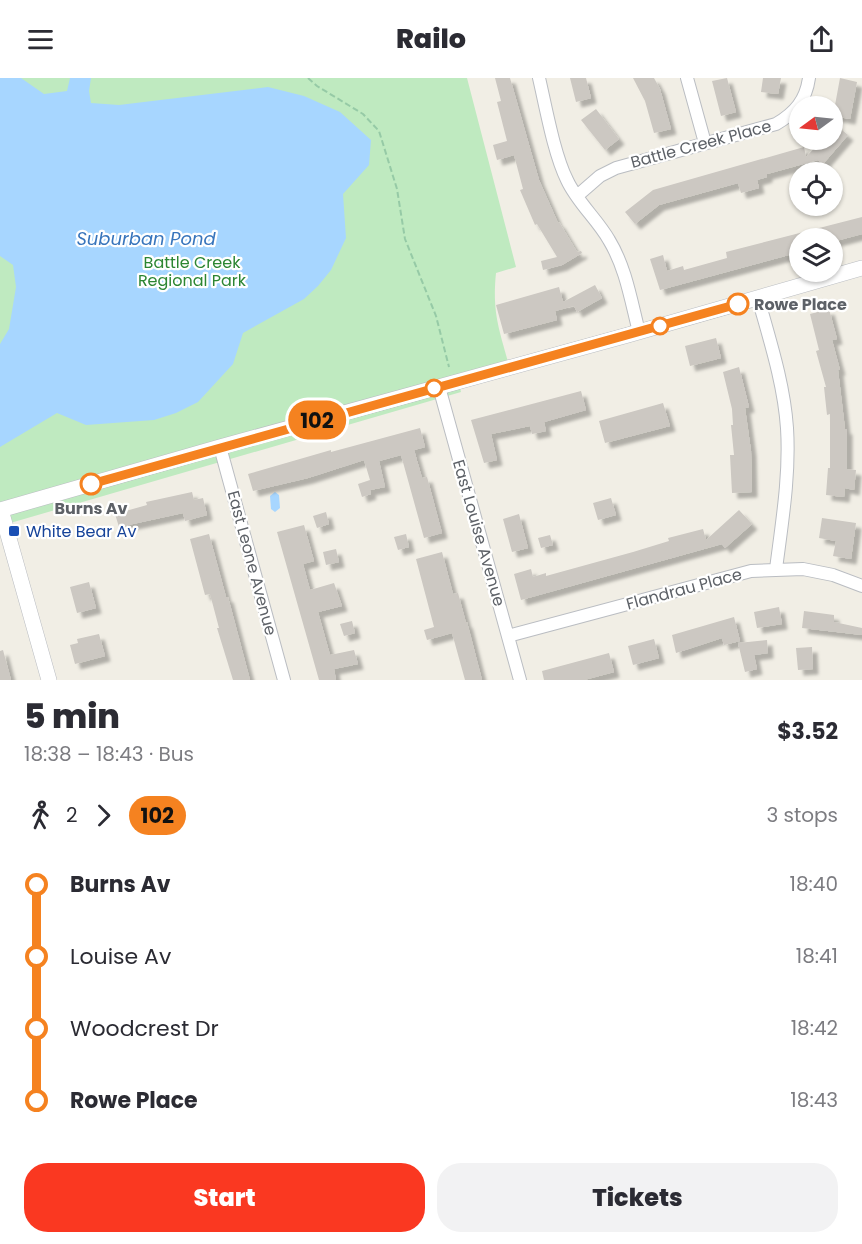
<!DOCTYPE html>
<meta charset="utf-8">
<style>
body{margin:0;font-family:Poppins,sans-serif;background:#f2f2f3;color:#2b2b33;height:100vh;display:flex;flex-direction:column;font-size:22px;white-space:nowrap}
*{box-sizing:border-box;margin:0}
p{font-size:20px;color:#7c7c81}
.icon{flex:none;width:33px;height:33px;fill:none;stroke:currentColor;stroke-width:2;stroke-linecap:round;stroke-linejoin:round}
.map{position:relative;height:602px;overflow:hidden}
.details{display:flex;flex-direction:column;background:#fff;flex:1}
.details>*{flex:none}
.badge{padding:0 12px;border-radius:20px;font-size:21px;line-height:39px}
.needle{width:39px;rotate:255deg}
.controls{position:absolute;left:789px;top:18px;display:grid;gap:12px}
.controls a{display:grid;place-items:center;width:54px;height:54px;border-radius:50%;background:#fff;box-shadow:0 2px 4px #0004;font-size:30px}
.map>.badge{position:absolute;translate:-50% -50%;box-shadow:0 0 0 3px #fff}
.legs{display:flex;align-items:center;gap:9px;height:66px;padding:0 24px;font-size:20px}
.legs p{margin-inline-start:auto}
.overview{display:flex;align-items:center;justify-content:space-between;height:102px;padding:0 24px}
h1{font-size:33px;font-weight:800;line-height:45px}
.button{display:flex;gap:12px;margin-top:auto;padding:12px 24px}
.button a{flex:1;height:69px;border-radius:24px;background:#fa3821;color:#fff;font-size:24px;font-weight:800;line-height:69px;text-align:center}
.button a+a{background:#f2f2f3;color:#2b2b33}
ul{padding:0 24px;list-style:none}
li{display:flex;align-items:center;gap:21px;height:72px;font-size:22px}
li i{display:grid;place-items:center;width:9px;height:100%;margin:0 8px;background:currentColor}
li i::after{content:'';width:15px;height:15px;margin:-8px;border:4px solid;border-radius:50%;background:#fff}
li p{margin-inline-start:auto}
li:first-child i{background:linear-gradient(#0000 50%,currentColor 0)}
li:last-child i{background:linear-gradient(currentColor 50%,#0000 0)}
header{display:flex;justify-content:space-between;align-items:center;height:78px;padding:0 24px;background:#fff;font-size:27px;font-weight:800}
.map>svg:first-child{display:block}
.green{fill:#bfeac0}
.water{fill:#a7d6ff}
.building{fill:#ccc8c2;filter:url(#shadow)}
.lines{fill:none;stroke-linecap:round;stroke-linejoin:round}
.minor-casing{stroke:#babdc2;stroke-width:14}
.tertiary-casing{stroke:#babdc2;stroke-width:16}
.path{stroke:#96caa6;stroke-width:2;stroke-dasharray:6 3;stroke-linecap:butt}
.minor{stroke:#fff;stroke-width:12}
.tertiary{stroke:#fff;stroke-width:15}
.line-1-casing{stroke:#fff;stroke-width:14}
.line-1{stroke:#f58220;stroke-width:9}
.stop-1-dot{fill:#fff;stroke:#f58220;stroke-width:3}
.transit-dot{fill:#1a4fb4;stroke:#fff;stroke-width:2}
.labels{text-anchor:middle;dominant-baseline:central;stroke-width:4.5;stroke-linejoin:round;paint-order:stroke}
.street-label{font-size:16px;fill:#5d6167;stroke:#fff}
.park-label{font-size:16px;fill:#2c8633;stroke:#fff}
.stop-label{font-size:16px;font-weight:bold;fill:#5d6167;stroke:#fff;text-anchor:start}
.transit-label{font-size:16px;fill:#164399;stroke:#fff;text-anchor:start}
.water-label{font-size:18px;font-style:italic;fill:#3875bc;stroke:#fff}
</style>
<header><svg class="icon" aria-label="menu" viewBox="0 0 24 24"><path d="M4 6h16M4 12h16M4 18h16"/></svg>Railo<svg class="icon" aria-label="share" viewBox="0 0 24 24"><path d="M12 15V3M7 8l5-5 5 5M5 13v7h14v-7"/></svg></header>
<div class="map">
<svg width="862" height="602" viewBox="0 0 862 602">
<defs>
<filter id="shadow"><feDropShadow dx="5.5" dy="5.5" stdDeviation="1.5" flood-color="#0004"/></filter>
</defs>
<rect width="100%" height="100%" fill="#f1eee5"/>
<path class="green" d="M0 0H467L516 189 496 195C492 234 499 251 509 287L458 302 461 314 0 448Z"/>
<path class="water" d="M0 0H21L44 16 67 13 70 0H91L89 13 91 25 119 27 268 9 304 18 340 34 371 62 369 87 343 116 346 160 331 192 318 208 304 221 243 255 233 286 198 324 176 335 154 342 86 347 57 335 0 369V266L9 251 16 209 13 187 0 178Z
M275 414 279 417 280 430 275 434 271 431 270 418Z"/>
<path class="building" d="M495 0H510L539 102 558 145 559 144 577 174 581 173 582 175 562 187 543 192 541 183 557 179 537 146 535 147 520 112 523 111 514 77 497 82 493 67 507 63 497 24 501 23Z
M570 0H586L591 20 576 24Z
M633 0H654L660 11 671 51 654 55 645 23Z
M727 0 736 34 721 38 712 3Z
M763 0H781L778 16 761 14Z
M840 0 857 4 850 41 833 38Z
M596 31 619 61 605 72 581 42Z
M832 44 848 57 823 86 818 82 767 96V99L757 102 759 110 741 115 738 105 659 127 635 146 625 134 653 112 804 69 806 79 822 62H832Z
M862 139V156L832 164V160H800V174L660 212 650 181 663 177 667 193 683 188 684 192 727 180 726 174Z
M595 207 602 220 577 234 574 228 555 233 557 242 504 256 496 227 559 209 563 224Z
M829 231 837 261 832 262 840 292H838L845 351H847V391L856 392 854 412 845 410 844 419 826 417 828 390H830V336L827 337 824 309H826L816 273 819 272 810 236Z
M716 260 721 280 690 288 685 268Z
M739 289 749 329 745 330 751 373 752 414 732 415 730 377H734L731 347H733L732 331 723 294Z
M581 313 586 332 544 344 546 353 532 356 530 348 491 356 497 382 484 385 471 342Z
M663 325 670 348 605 365 599 343Z
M420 350 425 369 414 372 422 400 427 399 442 455 424 460 401 377 379 383 385 409 370 412 371 416 362 419 358 406 370 402 364 382 308 400 253 413 248 396 331 372V374Z
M192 414 194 422 203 420 207 437 185 443 183 435 119 449 115 436 147 427 146 424Z
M611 420 616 437 598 442 593 425Z
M739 432 752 446 725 470 722 466 521 522 514 496 531 491 533 499 546 495V498L633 474 669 463 668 460 703 451 706 462Z
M326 434 329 446 317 450 313 438Z
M519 436 528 470 512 474 503 441Z
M822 440 856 445 851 481 833 478 836 463 819 460Z
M304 447 314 483 303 486 310 512 334 505 342 528 318 534 330 577 354 572 358 586 334 591 336 602H319L277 454Z
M209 456 226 519H228L250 602H233L217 550H219L210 516 205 517 190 461Z
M406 456 409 469 398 472 394 459Z
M550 457 553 467 541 470 538 460Z
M336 471 339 484 326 487 323 474Z
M442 474 453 516 458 515 466 545 467 544 482 602H465L452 555 427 562 424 552 434 549 416 481Z
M89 504 96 530 77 535 70 509Z
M779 529 782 546 757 550 754 534Z
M804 533 834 537V544L862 550V557L802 550Z
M734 539 740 563 724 567 722 560 676 575 672 557Z
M352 543 355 555 344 558 340 546Z
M99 556 105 578 75 586 70 567 78 565 77 561Z
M654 561 659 580 633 587 628 568Z
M767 562 768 575 754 577 757 591 745 594 738 565Z
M812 569 813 591 798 592 796 570Z
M3 572 11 602H0V573Z
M609 575 614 594 584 602H544L542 593Z"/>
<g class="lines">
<defs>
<path id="minor" d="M539 0C546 30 554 76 567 102 577 124 597 141 609 162 626 190 631 223 639 254
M687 0 705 65
M577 118 600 98 616 90 776 46C795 35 806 22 809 0
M758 220C770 263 784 306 787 350 790 397 782 444 776 491
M439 309 520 602
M220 369 284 602
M508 558 751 493 803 491 833 497 862 508"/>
<path id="tertiary" d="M0 432 220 369 628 257 862 190
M1 432 49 602"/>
</defs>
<use href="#minor" class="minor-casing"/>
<use href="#tertiary" class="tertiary-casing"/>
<path class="path" d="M308 0 317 8 363 36 379 53 397 111 405 161 436 238 449 289"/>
<use href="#minor" class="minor"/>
<use href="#tertiary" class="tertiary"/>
</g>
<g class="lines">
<defs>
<path id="line-1" d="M91 406 738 226"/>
</defs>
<use href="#line-1" class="line-1-casing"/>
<use href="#line-1" class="line-1"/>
</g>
<g class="stop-1-dot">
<circle cx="738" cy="226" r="10"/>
<circle cx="660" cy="248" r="8"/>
<circle cx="434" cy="310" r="8"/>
<circle cx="91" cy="406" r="10"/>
</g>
<rect class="transit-dot" x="8" y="447" width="12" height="12" rx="3"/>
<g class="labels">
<g class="street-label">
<text transform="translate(701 66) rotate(-15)">Battle Creek Place</text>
<text transform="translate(479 455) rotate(74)">East Louise Avenue</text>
<text transform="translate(252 485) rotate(75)">East Leone Avenue</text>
<text transform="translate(684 511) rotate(-15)">Flandrau Place</text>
</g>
<g class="park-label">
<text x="192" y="184">Battle Creek<tspan x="192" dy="18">Regional Park</tspan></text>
</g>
<g class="stop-label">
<text x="754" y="226">Rowe Place</text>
<text x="91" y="430" text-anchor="middle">Burns Av</text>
</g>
<g class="transit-label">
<text x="26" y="453">White Bear Av</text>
</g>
<g class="water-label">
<text x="146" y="160">Suburban Pond</text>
</g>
</g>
</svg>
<div class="controls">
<a><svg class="needle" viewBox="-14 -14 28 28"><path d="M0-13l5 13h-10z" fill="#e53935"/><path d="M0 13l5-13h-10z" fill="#7c7c81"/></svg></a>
<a><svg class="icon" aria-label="locate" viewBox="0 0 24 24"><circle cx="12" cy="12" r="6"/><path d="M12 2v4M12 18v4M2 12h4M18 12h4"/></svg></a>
<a><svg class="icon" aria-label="layers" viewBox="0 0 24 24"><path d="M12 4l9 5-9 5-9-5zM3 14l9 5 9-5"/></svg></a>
</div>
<b class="badge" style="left:317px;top:342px;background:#f58220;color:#111">102</b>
</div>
<section class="details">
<div class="overview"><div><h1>5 min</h1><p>18:38 – 18:43 · Bus</p></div><b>$3.52</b></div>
<div class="legs"><svg class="icon" aria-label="walk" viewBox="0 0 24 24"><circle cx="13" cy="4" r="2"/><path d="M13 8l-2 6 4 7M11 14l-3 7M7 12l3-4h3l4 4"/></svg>2<svg class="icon" aria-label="forward" viewBox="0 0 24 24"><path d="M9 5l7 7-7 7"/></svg><b class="badge" style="background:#f58220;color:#111">102</b><p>3 stops</p></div>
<ul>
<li><i style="color:#f58220"></i><b>Burns Av</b><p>18:40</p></li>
<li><i style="color:#f58220"></i><span>Louise Av</span><p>18:41</p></li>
<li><i style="color:#f58220"></i><span>Woodcrest Dr</span><p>18:42</p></li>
<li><i style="color:#f58220"></i><b>Rowe Place</b><p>18:43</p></li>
</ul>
<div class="button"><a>Start</a><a>Tickets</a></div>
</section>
